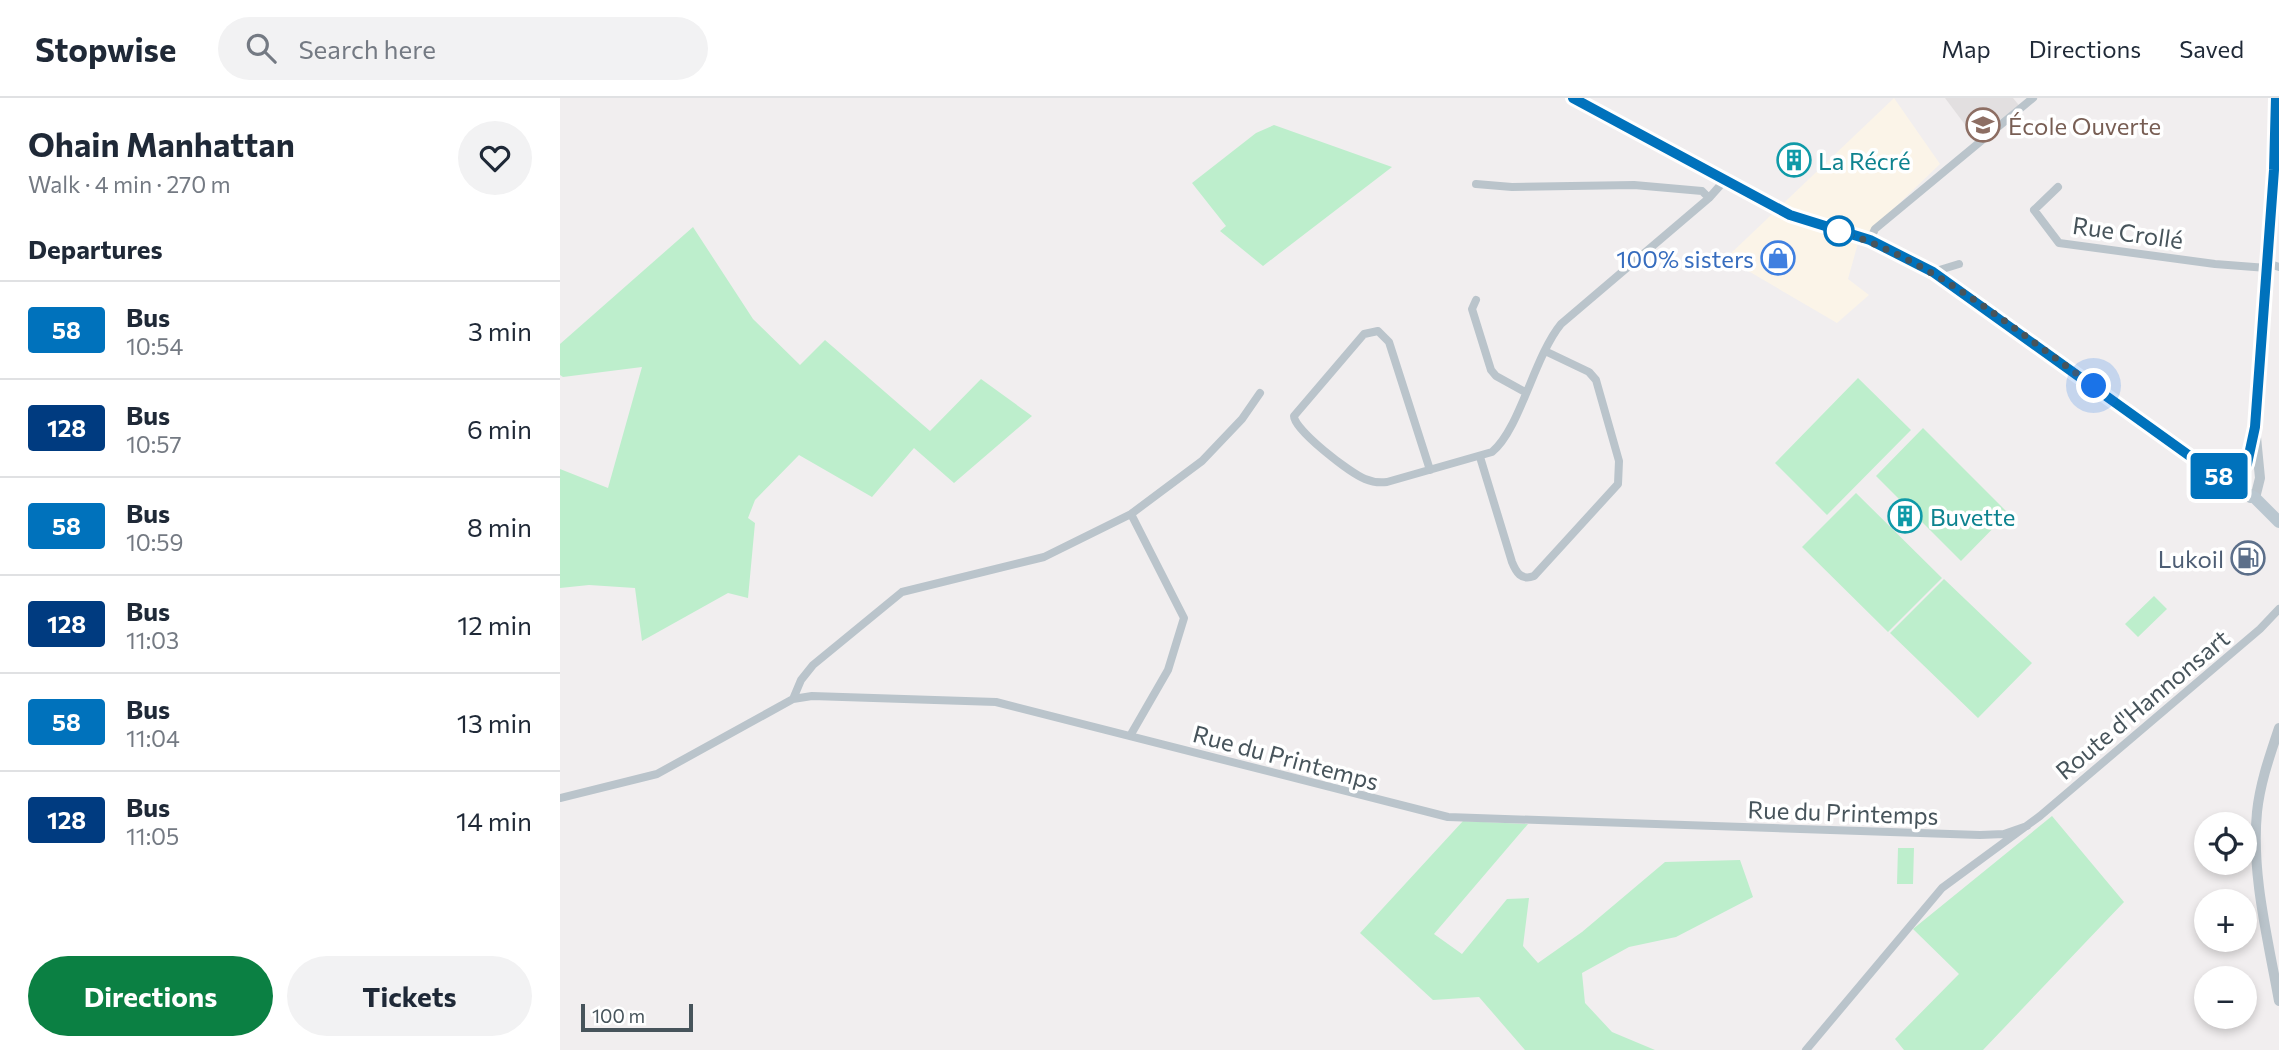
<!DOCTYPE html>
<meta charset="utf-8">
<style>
body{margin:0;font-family:Commissioner,sans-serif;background:#f2f2f3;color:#1f2937;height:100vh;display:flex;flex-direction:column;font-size:26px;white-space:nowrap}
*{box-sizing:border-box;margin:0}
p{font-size:23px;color:#747a83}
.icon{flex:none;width:38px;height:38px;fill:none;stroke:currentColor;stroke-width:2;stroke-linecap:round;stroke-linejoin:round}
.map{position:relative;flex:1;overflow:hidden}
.details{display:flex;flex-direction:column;background:#fff;width:560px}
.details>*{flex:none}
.badge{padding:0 14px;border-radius:5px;font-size:24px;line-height:46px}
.tools{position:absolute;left:1634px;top:714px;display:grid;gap:14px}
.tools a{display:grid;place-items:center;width:63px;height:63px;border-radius:50%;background:#fff;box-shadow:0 4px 10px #0003;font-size:35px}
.scale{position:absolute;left:21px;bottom:18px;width:112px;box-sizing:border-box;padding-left:7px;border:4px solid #47545b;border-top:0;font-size:19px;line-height:24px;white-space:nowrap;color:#47545b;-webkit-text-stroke:5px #fff;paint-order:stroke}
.you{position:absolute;width:35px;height:35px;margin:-18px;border:5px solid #fff;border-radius:50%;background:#1a73e8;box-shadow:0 0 0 10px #1a73e833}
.map>.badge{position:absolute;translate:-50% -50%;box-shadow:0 0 0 4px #fff}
h2{padding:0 28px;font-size:26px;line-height:63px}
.round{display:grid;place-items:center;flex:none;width:74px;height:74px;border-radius:37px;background:#f2f2f3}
.headline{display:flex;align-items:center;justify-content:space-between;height:119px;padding:0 28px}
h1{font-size:33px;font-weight:700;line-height:52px}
.button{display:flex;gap:14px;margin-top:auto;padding:14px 28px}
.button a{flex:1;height:80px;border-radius:42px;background:#0b8043;color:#fff;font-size:28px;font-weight:700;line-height:80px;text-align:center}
.button a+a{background:#f2f2f3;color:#1f2937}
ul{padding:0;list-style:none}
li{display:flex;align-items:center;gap:21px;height:98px;padding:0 28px;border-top:2px solid #e0e1e3}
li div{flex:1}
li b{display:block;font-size:26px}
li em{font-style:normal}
li .badge{min-width:77px;font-weight:700;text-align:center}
header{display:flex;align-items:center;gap:42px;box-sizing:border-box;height:98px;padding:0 35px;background:#fff;border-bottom:2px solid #e0e1e3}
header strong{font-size:33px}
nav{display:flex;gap:38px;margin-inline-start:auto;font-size:24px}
.search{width:490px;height:63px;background:#f2f2f3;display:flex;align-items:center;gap:18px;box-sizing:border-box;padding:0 24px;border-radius:38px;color:#747a83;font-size:26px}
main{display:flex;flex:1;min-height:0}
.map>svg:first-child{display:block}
.commercial{fill:#fbf4e8}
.education{fill:#e2dfe0}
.green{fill:#bdeecc}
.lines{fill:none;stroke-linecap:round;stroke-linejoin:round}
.minor{stroke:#bac4cb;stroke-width:8}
.tertiary{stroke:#bac4cb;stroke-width:10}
.secondary{stroke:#bac7d0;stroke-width:12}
.line-casing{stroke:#fff;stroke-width:16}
.line{stroke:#0072bc;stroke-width:10}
.walk{stroke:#47545b;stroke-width:7;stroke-dasharray:0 12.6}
.stop-dot{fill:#fff;stroke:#0072bc;stroke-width:3.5}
.labels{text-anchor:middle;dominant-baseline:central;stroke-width:7;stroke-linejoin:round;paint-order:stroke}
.education-label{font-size:24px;fill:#785e54;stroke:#fff;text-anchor:start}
.culture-label{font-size:24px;fill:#0d838f;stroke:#fff;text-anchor:start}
.street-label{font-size:24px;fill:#47545b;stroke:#fff}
.shop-label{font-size:24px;fill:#366cbe;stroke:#fff;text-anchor:end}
.service-label{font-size:24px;fill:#4e5e75;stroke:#fff;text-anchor:end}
</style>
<header>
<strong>Stopwise</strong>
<div class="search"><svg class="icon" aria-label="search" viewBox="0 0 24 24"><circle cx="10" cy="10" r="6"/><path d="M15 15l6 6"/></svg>Search here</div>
<nav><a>Map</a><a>Directions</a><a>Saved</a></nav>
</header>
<main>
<section class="details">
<div class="headline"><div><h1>Ohain Manhattan</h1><p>Walk · 4 min · 270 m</p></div><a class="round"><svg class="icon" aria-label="heart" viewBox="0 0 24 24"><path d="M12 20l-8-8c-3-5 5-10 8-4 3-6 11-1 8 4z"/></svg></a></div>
<h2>Departures</h2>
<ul>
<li><span class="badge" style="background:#0072bc;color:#fff">58</span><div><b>Bus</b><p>10:54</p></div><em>3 min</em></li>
<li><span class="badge" style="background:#003b80;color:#fff">128</span><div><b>Bus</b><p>10:57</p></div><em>6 min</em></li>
<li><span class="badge" style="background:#0072bc;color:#fff">58</span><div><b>Bus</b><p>10:59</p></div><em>8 min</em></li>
<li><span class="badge" style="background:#003b80;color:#fff">128</span><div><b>Bus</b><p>11:03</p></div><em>12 min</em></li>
<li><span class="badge" style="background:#0072bc;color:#fff">58</span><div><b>Bus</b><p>11:04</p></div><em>13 min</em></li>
<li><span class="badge" style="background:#003b80;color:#fff">128</span><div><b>Bus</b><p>11:05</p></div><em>14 min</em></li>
</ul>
<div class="button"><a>Directions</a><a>Tickets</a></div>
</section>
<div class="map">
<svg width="1719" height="952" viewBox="0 0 1719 952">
<rect width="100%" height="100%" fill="#f1eeef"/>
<path class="commercial" d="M1334 0 1380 66 1298 145 1288 181 1309 197 1277 225 1166 160Z"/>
<path class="education" d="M1385 0H1453L1462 11 1418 44Z"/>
<path class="green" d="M714 27 832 69 703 168 660 133 666 128 632 85 696 35Z
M133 129 193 221 240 267 265 242 370 333 421 281 472 318 394 385 354 350 312 399 239 357 195 402 188 420 195 425 188 500 168 495 82 543 75 490 29 487 0 490V371L48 390 82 269 3 279 0 277V246Z
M1298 280 1351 332 1267 417 1215 365Z
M1363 330 1448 415 1401 463 1316 378Z
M1296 395 1382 480 1328 534 1242 449Z
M1384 481 1472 565 1418 620 1330 535Z
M1594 498 1607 511 1578 539 1565 526Z
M1492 718 1564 804 1423 952H1344L1335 941 1399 876 1353 831Z
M903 723 968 726 874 836 902 856 947 801 969 800 963 848 978 865 1022 834 1105 764 1180 762 1193 799 1116 839 1069 849 1022 875 1025 905 1052 934 1095 952H965L919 899 873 902 800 835Z
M1338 750H1354L1353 786H1337Z"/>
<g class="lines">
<path class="minor" d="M916 86 952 89 1074 87 1142 93 1149 100
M1498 89 1474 112 1499 145 1655 166 1707 170
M1310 142 1315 131 1473 0
M1707 165 1719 169
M1373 174 1399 166
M916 202 912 211 931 272 936 278 965 294
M920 359 952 464C956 474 961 483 974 478L1058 386 1059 363 1036 282 1029 274 985 253
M870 372 829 244 818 233 804 236 734 318C734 332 790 375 805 381 812 384 819 385 827 384L932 354C960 331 974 259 1001 226L1149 100 1165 82
M233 601 241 582 253 567 342 494 484 459 571 416 642 363 682 321 700 295
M570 638 608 572 624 520 571 416
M0 700 97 676 233 601 252 598 436 604 888 719 1420 737 1444 736 1467 728
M1246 952 1382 790 1480 718 1700 531 1719 511"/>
<path class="tertiary" d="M1666 384 1687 366 1694 329 1714 72 1716 0
M1690 400H1695L1700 380 1696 339
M1719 630C1710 657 1700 685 1697 714 1691 776 1708 841 1719 903"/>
<path class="secondary" d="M1013 0 1230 117 1310 142 1373 174 1666 384 1695 400 1719 424"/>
</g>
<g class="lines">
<defs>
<path id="line" d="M1013 0 1230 117 1310 142 1373 174 1666 384 1687 366 1695 329 1714 72 1716 0"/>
</defs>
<use href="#line" class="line-casing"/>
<use href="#line" class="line"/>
<path class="walk" d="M1279 133C1375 163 1453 231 1534 288"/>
</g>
<defs>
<symbol id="school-ring" viewBox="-11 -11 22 22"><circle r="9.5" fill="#fff" stroke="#8d6e63" stroke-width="1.5"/><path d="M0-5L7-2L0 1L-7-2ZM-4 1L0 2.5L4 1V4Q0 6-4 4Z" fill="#8d6e63"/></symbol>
<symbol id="building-ring" viewBox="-11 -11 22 22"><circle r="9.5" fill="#fff" stroke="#0f9aa8" stroke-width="1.5"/><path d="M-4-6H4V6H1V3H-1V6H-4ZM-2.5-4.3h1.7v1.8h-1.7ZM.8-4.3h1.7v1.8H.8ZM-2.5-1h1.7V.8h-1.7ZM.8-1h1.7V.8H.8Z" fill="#0f9aa8"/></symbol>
<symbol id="shop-ring" viewBox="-11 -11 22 22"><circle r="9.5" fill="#fff" stroke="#3f7fe0" stroke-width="1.5"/><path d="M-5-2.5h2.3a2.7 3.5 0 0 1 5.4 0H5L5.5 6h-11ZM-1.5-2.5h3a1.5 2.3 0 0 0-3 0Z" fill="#3f7fe0"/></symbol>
<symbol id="fuel-ring" viewBox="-11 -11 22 22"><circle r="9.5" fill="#fff" stroke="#5c6f8a" stroke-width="1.5"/><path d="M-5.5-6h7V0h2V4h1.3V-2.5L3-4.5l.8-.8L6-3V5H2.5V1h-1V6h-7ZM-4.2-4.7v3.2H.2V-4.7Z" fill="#5c6f8a"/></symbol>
</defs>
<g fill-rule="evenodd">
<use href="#school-ring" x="1404" y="8" width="38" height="38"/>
<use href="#building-ring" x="1215" y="43" width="38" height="38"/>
<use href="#shop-ring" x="1199" y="141" width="38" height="38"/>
<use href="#building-ring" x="1326" y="399" width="38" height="38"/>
<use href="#fuel-ring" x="1669" y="441" width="38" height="38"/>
</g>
<circle class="stop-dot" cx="1279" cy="133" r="14"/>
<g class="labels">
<g class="education-label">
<text x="1448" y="27">École Ouverte</text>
</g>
<g class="culture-label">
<text x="1258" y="62">La Récré</text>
<text x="1370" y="418">Buvette</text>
</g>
<g class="street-label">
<text transform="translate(1568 134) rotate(8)">Rue Crollé</text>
<text transform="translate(1582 606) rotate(-40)">Route d'Hannonsart</text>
<text transform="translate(726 659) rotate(15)">Rue du Printemps</text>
<text transform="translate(1283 714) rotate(2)">Rue du Printemps</text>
</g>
<g class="shop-label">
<text x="1194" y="160">100% sisters</text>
</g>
<g class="service-label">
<text x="1664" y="460">Lukoil</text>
</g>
</g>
</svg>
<div class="tools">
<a><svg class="icon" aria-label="locate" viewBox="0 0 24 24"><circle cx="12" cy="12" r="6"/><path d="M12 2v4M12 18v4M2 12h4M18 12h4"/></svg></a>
<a>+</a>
<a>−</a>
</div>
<div class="scale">100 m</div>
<div class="you" style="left:1534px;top:288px"></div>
<b class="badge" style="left:1659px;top:378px;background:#0072bc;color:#fff">58</b>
</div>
</main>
